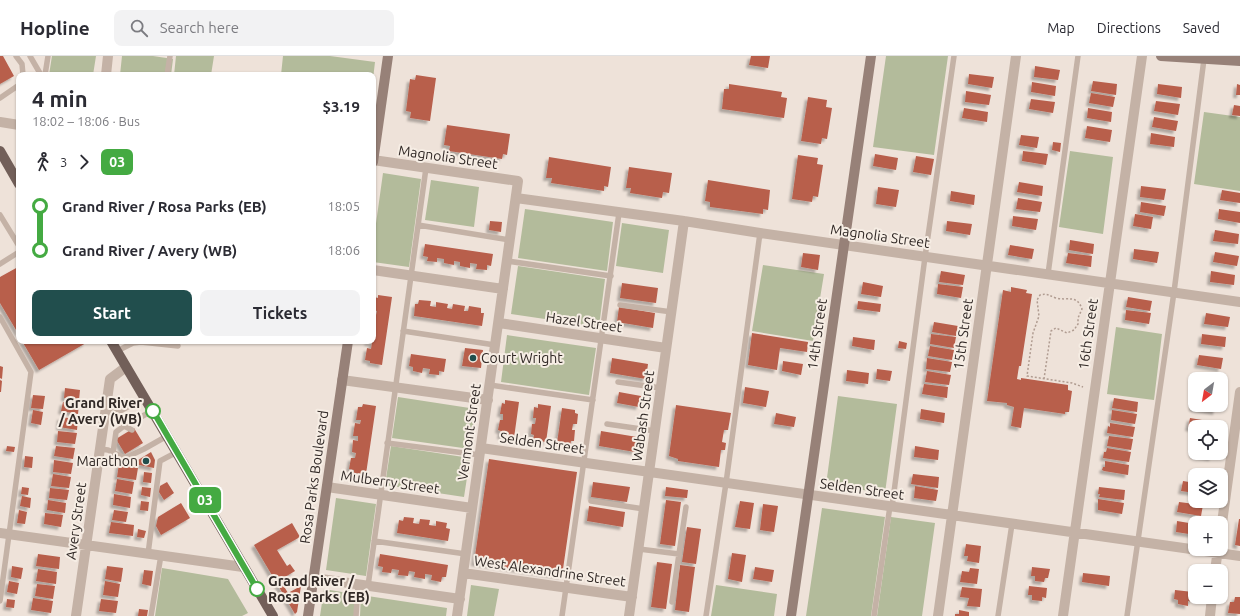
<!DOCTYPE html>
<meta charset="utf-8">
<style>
body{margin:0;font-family:Ubuntu,sans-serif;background:#f2f2f3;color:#2b2b33;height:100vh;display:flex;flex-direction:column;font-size:15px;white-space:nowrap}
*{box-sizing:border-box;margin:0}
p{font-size:13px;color:#7c7c81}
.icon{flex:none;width:22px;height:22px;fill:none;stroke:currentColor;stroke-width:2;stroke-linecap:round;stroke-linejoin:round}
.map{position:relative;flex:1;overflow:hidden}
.drawer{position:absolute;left:16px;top:16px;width:360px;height:272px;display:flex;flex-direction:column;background:#fff;border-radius:8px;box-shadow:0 1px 3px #0004}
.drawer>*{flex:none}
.badge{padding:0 8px;border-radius:6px;font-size:14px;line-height:26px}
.needle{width:26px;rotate:211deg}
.controls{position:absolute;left:1188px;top:316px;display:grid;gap:8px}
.controls a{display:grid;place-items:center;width:40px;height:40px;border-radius:8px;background:#fff;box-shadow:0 1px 3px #0004;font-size:20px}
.map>.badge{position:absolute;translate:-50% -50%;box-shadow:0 0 0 2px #fff}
.legs{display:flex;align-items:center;gap:6px;height:44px;padding:0 16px;font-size:13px}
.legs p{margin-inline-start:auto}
.headline{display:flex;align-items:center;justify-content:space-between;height:68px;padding:0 16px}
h1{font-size:22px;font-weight:600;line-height:30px}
.cta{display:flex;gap:8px;margin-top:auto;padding:8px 16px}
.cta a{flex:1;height:46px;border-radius:8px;background:#214e4d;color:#fff;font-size:16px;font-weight:600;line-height:46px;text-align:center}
.cta a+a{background:#f2f2f3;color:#2b2b33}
ul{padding:0 16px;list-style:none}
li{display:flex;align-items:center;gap:14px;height:44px;font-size:15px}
li i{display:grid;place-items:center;width:6px;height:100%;margin:0 5px;background:currentColor}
li i::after{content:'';width:10px;height:10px;margin:-5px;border:3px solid;border-radius:50%;background:#fff}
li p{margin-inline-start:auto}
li:first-child i{background:linear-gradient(#0000 50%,currentColor 0)}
li:last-child i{background:linear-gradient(currentColor 50%,#0000 0)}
header{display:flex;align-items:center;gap:24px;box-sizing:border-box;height:56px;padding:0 20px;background:#fff;border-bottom:1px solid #e1e1e2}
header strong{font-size:19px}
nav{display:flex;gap:22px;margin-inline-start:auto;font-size:14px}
.search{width:280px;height:36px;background:#f2f2f3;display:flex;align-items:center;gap:10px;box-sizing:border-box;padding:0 14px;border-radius:8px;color:#7c7c81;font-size:15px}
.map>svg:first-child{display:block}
.green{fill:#b3bb9b}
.building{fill:#b85e4c;filter:url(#shadow)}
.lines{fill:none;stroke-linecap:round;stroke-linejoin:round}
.path{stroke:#b09c91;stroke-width:1.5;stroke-dasharray:2 2;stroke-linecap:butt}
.lane{stroke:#c4b2a6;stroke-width:5.5}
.street{stroke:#c4b2a6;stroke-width:10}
.secondary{stroke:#978178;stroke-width:10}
.primary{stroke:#725f59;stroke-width:10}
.line-1-casing{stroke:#fff;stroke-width:9}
.line-1{stroke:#44aa42;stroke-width:6}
.poi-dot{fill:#214e4d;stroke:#f6ede4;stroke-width:1.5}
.stop-1-dot{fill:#fff;stroke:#44aa42;stroke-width:2}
.labels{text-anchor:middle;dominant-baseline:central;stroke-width:4;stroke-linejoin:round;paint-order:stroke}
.street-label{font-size:14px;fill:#312926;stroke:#f6ede4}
.poi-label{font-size:14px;fill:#312926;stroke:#f6ede4;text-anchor:start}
.stop-label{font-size:14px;font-weight:bold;fill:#312926;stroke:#f6ede4;text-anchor:end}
</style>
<header>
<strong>Hopline</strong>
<div class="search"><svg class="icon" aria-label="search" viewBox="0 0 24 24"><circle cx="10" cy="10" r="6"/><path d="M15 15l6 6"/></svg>Search here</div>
<nav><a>Map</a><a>Directions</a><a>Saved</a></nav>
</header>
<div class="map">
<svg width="1240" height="560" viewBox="0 0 1240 560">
<defs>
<filter id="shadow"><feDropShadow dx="-3" dy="3" stdDeviation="1" flood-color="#0004"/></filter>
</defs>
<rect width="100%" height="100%" fill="#eee2d9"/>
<path class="green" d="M52 0H96L93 19H49Z
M122 0H153L173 3 171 19H120Z
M176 0H214L211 19H174Z
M283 0H330L375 6 373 23V19H281Z
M886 0H948L934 99 873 91Z
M1204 56 1240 61V135L1194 128Z
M1070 95 1113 101 1103 178 1059 171Z
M383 117 421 123 409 211 373 206V189Z
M431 124 479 131 474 171 425 164Z
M525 153 613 166 607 215 518 202Z
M622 167 669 174 663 217 616 210Z
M763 209 824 218 813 285 752 275Z
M518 210 605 223 599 271 511 258Z
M1116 271 1162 278 1154 344 1107 338Z
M507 279 596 292 589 339 501 326Z
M838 340 897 348 885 437 826 429Z
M398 341 476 353 470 393 392 382Z
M391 390 470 402 464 441 385 429Z
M336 442 376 448 366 520 326 514Z
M822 452 885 461 871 560H806Z
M891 461 935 467 922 560H877Z
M162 512 228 523 248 557 242 560H155Z
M471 529 499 533 494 560H467Z
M716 529 777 538 774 560H711Z
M324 533 354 538V560H320Z
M361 539 447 552 446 560H360Z"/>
<path class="building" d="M0 0H3L14 20 0 28Z
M751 0H770L768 12 749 9Z
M1035 10 1060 14 1058 24 1034 21Z
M969 18 994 21 992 32 968 28Z
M416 19 436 22 430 65 410 62 411 56 406 55 410 23 415 24Z
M1093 25 1117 28 1116 39 1091 35Z
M1032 26 1056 30 1055 40 1031 36Z
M729 28 782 36 781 41 787 42 784 62 722 53 724 33H729Z
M1158 28 1182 31 1181 42 1157 38Z
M1237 28 1240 29V39H1236Z
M966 35 991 39 989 49 965 46Z
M1091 37 1115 41 1113 51 1089 47Z
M808 41 827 44 826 51 832 52 827 83 822 82 821 88 801 85Z
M1031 43 1055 46 1053 57 1029 53Z
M1156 45 1180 48 1178 59 1154 55Z
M1234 49 1240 50V60L1232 59Z
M964 52 988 56 987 66 962 62Z
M1088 52 1112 56 1111 66 1087 62Z
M1154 61 1178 65 1176 75 1152 71Z
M447 69 510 78 507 99 503 98 502 103 449 95 450 90 444 89Z
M1087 70 1112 74 1110 86 1085 82Z
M1151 77 1175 81 1174 91 1150 88Z
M1021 79 1039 81 1037 92 1019 89Z
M1053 86 1061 87 1060 96 1052 94Z
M1023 95 1048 98 1046 109 1022 105Z
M875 98 898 102 896 114 873 110Z
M798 99 818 102 817 108 823 109 818 141 813 140 812 146 792 143Z
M916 100 934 103 931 119 913 116Z
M549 101 611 111 608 131 604 130V135L551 127 552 122H546Z
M629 111 672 117 669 137 663 136 662 142 630 137 631 132H626Z
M708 124 770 134 768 154 763 153V158L710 151V146L705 145Z
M1019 126 1043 130 1042 140 1017 136Z
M1141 130 1166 133 1164 144 1140 141Z
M878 131 899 134 896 151 876 148Z
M1222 134 1240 137V147L1220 144Z
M951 135 975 139 974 149 950 145Z
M1018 142 1042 146 1040 156 1016 153Z
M1141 146 1166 150 1164 160 1140 156Z
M1219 153 1240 156V167L1218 163Z
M1135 158 1153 161 1151 173 1133 170Z
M1013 160 1038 163 1036 174 1012 170Z
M490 165 502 166 501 176 489 174Z
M947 165 972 168 970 179 946 175Z
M1215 174 1239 178 1238 188 1213 185Z
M1070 184 1094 188 1093 198 1069 194Z
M425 188 493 198 491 210 487 209V214L476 213 477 208 470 207V212L460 210V206L454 205V209L444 207V203L437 202V206L427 205 428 201 423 200Z
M1010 189 1034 193 1032 203 1008 199Z
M1134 193 1159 196 1157 207 1133 203Z
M1215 196 1239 200 1237 210 1213 206Z
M803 197 820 199 818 214 801 211Z
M1068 197 1092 200 1091 211 1066 207Z
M18 211 19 213V279L0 247V221Z
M941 215 965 219 963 229 939 226Z
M1211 215 1235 219 1234 229 1210 226Z
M863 226 883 230 881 241 861 238Z
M622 227 658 232 656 247 620 242Z
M938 228 963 231 961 242 937 238Z
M1011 231 1027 234 1026 237 1032 238 1021 310H1019L1017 323 1021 324V322L1068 329V334L1072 335 1069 356H1065V358L1024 352 1021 372 1011 370 1014 351 1007 349V347L987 345 1003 234 1011 236Z
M378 239 392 241 382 309 370 307V305L365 304 367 292 371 293 372 287H367L368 285H373L374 271H373V258L376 259 377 255 373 254 374 241 378 242Z
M1128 241 1152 245 1150 255 1126 251Z
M419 244 431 245 430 250 436 251V246L448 248 447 252 452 253 453 248 465 250 464 255H468L469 250 481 252V257H484L482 270 414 260 415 248H418Z
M858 245 881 248 880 256 857 253Z
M619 251 655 257 653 272 617 266Z
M1126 254 1151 257 1149 268 1125 264Z
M1206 257 1230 261 1228 271 1204 268Z
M934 266 958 270 956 280 932 276Z
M752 277 808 286 807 296 780 292 777 314 748 309Z
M931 278 956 281 954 292 930 288Z
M1202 278 1226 281 1225 291 1201 288Z
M853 281 875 284 874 294 852 290Z
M22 285H85L86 287 39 314Z
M899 285 907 287 906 293 898 292Z
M930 290 954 294 952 304 928 300Z
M465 292 483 294 481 312 462 310Z
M411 298 446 303 444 316 439 315V319L429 318 430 313 423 312 422 317 413 315V311L409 310Z
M1199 299 1223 302 1221 313 1197 309Z
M612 302 648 308 646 323 610 317Z
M927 302 952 306 950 316 926 313Z
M783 305 803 308 801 319 782 315Z
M0 310 3 311 2 323 0 322Z
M877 313 892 315 890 325 876 323Z
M847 314 869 317 868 328 846 325Z
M927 315 951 319 949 329 925 326Z
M1196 321 1206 322V323H1196Z
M0 324 2 325 1 336H0Z
M924 328 948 331 947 342 922 338Z
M745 331 769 335 766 351 743 347Z
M65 332 80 334 79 344 64 342Z
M619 336 641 340 639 351 617 347Z
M33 339 45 340 43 353 31 352Z
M1114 342 1138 346 1137 356 1112 352Z
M1194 342H1195V349H1217L1216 356 1192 352Z
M505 344 519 346 514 382 500 380 501 375 498 374 500 364H503V358H500L502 347 505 348Z
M63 346 79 348 78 358 61 355Z
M363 348 376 350 366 418 354 417V414L349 413 351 402H355L356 397 352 396 353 384 358 385V380H353L355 367 360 368 361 364H356L358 351H362Z
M538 348 551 350 546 386 533 384 534 379 531 378 532 368H535L536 362H533L534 351 538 352Z
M676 349 731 357 728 374H724L722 386 726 387 725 394H721L719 411 678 405V403L669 400Z
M562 352 575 354V357L578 358 577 368H573L572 374H575L574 385H571L570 389 557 387Z
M921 353 945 357 944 367 920 363Z
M33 354 43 356 41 369 31 367Z
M1112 354 1137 358 1135 368 1111 364Z
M776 357 796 361 794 371 774 368Z
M60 361 78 363 77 374 59 371Z
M1190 362 1214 366 1213 371H1195V373L1188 372Z
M1110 367 1135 371 1133 381 1107 377 1108 370 1110 371Z
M134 372 143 387 125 398 116 383Z
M58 375 77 377 75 388 57 386Z
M601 375 637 381 635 396 599 390Z
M1109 380 1133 383 1131 394 1107 390Z
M7 390 15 391 14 396 6 395Z
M56 390 75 392 73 403 54 400Z
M915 390 939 394 938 404 914 401Z
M1107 392 1131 396 1129 406 1103 402 1104 396H1106Z
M1194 394 1195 397H1213L1212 402 1193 399Z
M151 396 155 404 154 412 135 408V406Z
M25 400 33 401 32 412 24 411Z
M489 403 577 416 562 520 474 507Z
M54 404 73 407 71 418 53 416Z
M1105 405 1129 409 1128 419 1104 415 1102 414 1103 411H1105Z
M119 408 138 412 136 424 117 421Z
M144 416 152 417 151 427 143 426Z
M53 418 71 421 69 432 51 430Z
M913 418 939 421 938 432 911 428Z
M117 423 134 426 132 438 115 435Z
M1183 425 1195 427V437L1181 435Z
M167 426 174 437 164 444 159 436 160 430Z
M593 426 630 431 627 446 591 441Z
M915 430 938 434 936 445 914 442Z
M22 431 29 432 28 439 21 438Z
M142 431 151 432 150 441 141 439Z
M666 431 688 434 687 442 665 440Z
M1099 431 1125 434 1124 444 1099 441 1100 438H1098Z
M50 432 69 434 67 444 49 442Z
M114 438 131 441 130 452 113 449Z
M22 440 31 442 30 452 20 450Z
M1098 443 1124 447 1122 458 1098 454Z
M48 444 66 447 65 457 47 454Z
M666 444 681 446 675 490 660 488Z
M141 445 149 446 148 455 140 454Z
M740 445 754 447 750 473 735 471Z
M1179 446 1203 449 1201 460 1177 456Z
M181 447 190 462 161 479 156 470 158 461Z
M763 448 778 450 774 476 760 474Z
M589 450 625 456 623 471 587 465Z
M19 454 27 456 25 468 17 467Z
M114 454 128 456 126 466 112 464Z
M45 457 63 459 61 471 44 468Z
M404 461 414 462 413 467 419 468 420 463 430 464 429 469 436 470V465L447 467 446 472 450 473 448 485 397 477 399 464 403 465Z
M1239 463H1240V490L1235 489Z
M1177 465 1195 468V479L1176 476Z
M111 466 134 469 133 480 109 477Z
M292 467 300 481 277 494 287 510 290 508 295 515 280 524 288 537 301 530 297 556 295 558 254 489Z
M687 471 701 473 696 508 682 506Z
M138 473 146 475 144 482 137 481Z
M966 488 981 490 979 507 967 505 968 500H964Z
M732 497 746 499 742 526 728 523Z
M38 498 60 501 59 513 36 510Z
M380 498 448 509 446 521H442L441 526 431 524 432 519 425 518V523L414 521 415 516 409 515 408 520 398 519 399 514 392 513 391 517 382 516 383 511 378 510Z
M657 506 672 508 666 553 651 551Z
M680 509 695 511 689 556 675 554Z
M12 510 23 512 21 523 11 521Z
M107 510 123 512 121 526 105 523Z
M755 511 774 514 772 526 753 523Z
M1032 511 1050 513 1048 522H1045L1044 526 1035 525V520H1031Z
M970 512 979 513 977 528 960 526 962 515 969 516Z
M38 513 57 516 56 528 36 525Z
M144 514 153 515 151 530 142 528Z
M1083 517 1110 520 1109 530 1082 526Z
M9 525 19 527 17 538 7 536Z
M105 525 120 528 118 541 103 539Z
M37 528 55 530 53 543 35 540Z
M1029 530 1047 532 1046 542 1042 541V545L1032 544V539H1028Z
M962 531 982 533 980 551 967 550 969 542 960 541Z
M1175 534 1193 536 1192 546 1188 545V550L1178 548V544L1174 543Z
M1235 541H1240V558L1228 557 1230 546H1234Z
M33 542 53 545 51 557 31 554Z
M7 543 15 544 14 552 6 551Z
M101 543 118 545 116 557 99 555Z
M139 553 148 554 147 560H138Z
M959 554 969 556V560H955V558H959Z"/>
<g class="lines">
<path class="path" d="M1044 323 1051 275 1056 272 1067 277 1074 274 1078 268V262L1082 253C1077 238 1067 245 1056 242 1050 240 1047 237 1040 239L1037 244 1039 260 1033 277 1027 320 1072 327 1083 331"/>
<path class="lane" d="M16 0 22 8 23 19
M30 0 41 19
M45 19 48 0
M167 19 170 0
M0 42 19 29
M0 159 19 190
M418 169 510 184
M507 205 611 220
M0 208 19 196
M1048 218 1078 0
M620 249 672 256
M0 261 31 316 0 545
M403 275 495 289
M117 295 133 287 141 286 178 290
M618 326 661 332
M490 329 593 344
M105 356 114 354 118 356 124 370 116 376 113 397
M118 356 145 342
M607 368 655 375
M124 370 152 355
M124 370 132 374
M387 387 480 399
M100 393 108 394 125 402 144 393 167 380
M591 445 644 453
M892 451 925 201 954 0
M374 485 466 498
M639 493 679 498 672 546
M148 498 160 405 177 396
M679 498 686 451
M368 530 426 112
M151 560 161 499
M356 560 358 529
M562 560 619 157
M706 560 726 427 760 177
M874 560 890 450
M998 560 1012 468
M1127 560 1174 236 1204 3"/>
<path class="street" d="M106 19 108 0
M0 66 19 69
M373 104 518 125 457 560
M516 142 684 165 760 177 1240 246
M373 214 503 233
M499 267 666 292
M342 324 488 344
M481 392 1240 500
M327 431 472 452
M1221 474 1240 336
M0 477 243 511
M1215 515 1218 493
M463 517 632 541
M314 522 460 543
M76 560 110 323 126 311
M629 560 684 165
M938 560 1016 0
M1063 560 1142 0
M1210 560 1212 541"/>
<path class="secondary" d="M1161 0 1240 5
M373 106 388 0
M308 560 348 285
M791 560 871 0"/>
<path class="primary" d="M0 95 19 128
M111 285 273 560"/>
</g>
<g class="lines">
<defs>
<path id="line-1" d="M153 355 257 533"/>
</defs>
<use href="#line-1" class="line-1-casing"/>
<use href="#line-1" class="line-1"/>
</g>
<g class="poi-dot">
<circle cx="473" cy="302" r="4"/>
<circle cx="146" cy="405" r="4"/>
</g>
<g class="stop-1-dot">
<circle cx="153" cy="355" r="7"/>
<circle cx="257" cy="533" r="7"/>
</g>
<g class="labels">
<g class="street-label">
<text transform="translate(448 101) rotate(8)">Magnolia Street</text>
<text transform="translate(880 180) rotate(8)">Magnolia Street</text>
<text transform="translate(584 266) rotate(8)">Hazel Street</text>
<text transform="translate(817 278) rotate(-82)">14th Street</text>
<text transform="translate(963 278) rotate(-82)">15th Street</text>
<text transform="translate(1088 278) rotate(-82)">16th Street</text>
<text transform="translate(643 360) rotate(-82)">Wabash Street</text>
<text transform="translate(469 376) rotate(-82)">Vermont Street</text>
<text transform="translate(542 387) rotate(8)">Selden Street</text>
<text transform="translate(314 421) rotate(-82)">Rosa Parks Boulevard</text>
<text transform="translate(390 426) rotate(8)">Mulberry Street</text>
<text transform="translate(862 433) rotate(8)">Selden Street</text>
<text transform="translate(76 465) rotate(-82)">Avery Street</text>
<text transform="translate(550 515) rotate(8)">West Alexandrine Street</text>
</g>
<g class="poi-label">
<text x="481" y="302">Court Wright</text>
<text x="138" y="405" text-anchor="end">Marathon</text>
</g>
<g class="stop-label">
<text x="142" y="347">Grand River<tspan x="142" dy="16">/ Avery (WB)</tspan></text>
<text x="268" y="525" text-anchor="start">Grand River /<tspan x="268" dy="16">Rosa Parks (EB)</tspan></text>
</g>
</g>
</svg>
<div class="controls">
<a><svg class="needle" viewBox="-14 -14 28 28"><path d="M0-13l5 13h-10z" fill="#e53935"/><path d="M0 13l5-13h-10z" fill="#7c7c81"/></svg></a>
<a><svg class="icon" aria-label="locate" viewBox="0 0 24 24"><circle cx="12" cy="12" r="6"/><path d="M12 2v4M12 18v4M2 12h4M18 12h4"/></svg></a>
<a><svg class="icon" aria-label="layers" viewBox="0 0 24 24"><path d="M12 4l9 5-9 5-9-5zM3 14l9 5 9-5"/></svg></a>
<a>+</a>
<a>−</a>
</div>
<b class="badge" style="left:205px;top:444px;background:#44aa42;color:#fff">03</b>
<section class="drawer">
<div class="headline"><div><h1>4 min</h1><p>18:02 – 18:06 · Bus</p></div><b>$3.19</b></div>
<div class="legs"><svg class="icon" aria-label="walk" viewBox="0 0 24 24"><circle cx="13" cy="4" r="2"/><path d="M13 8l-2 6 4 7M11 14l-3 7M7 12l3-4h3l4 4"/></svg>3<svg class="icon" aria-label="forward" viewBox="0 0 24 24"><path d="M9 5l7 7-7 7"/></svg><b class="badge" style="background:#44aa42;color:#fff">03</b></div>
<ul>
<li><i style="color:#44aa42"></i><b>Grand River / Rosa Parks (EB)</b><p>18:05</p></li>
<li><i style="color:#44aa42"></i><b>Grand River / Avery (WB)</b><p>18:06</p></li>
</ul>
<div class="cta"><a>Start</a><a>Tickets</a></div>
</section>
</div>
